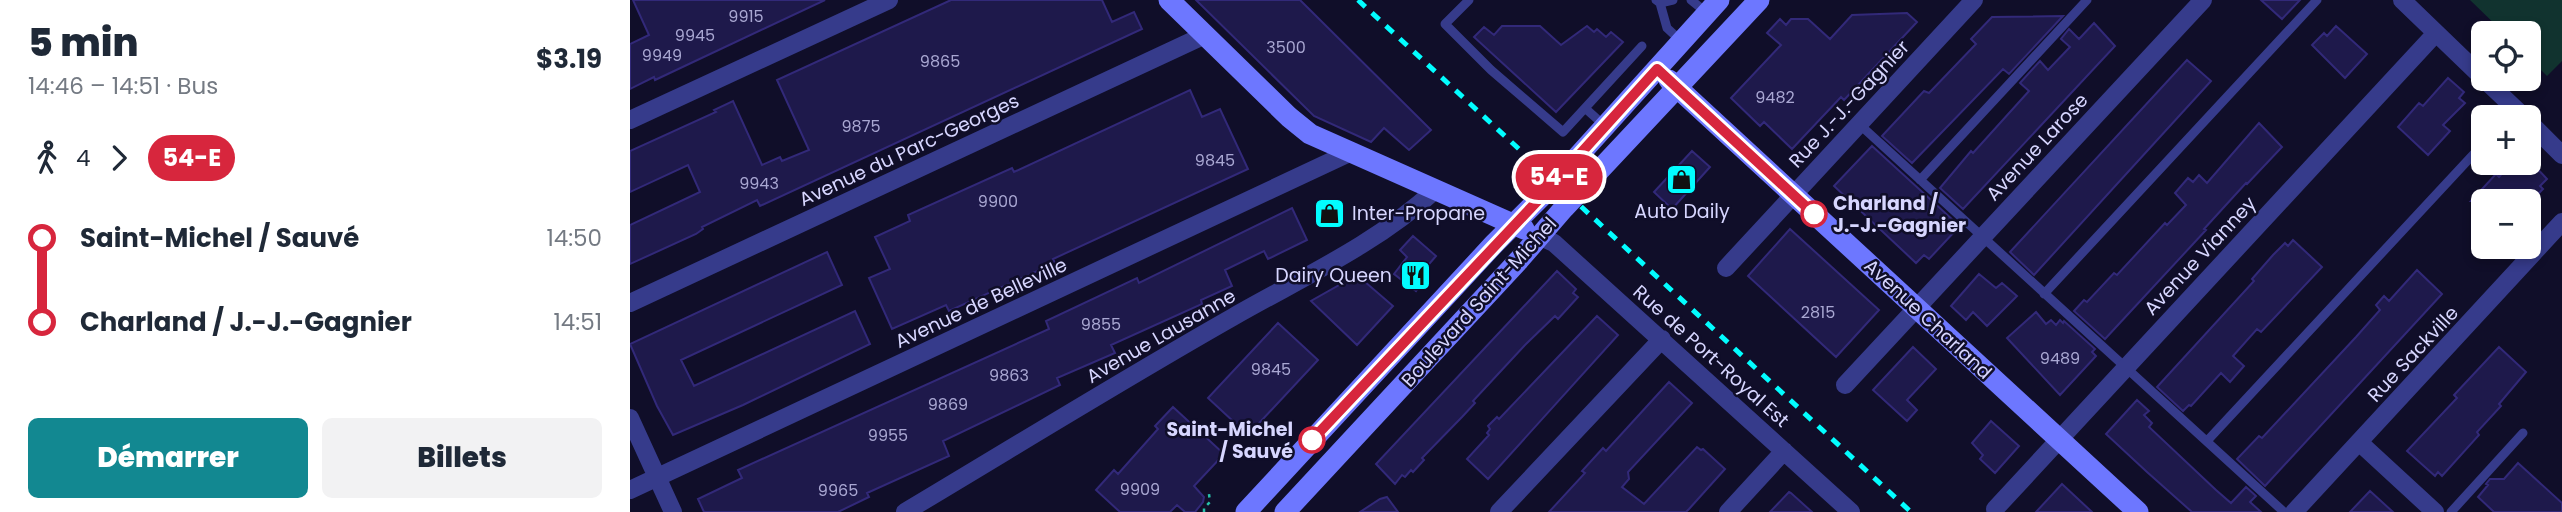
<!DOCTYPE html>
<html lang="fr">
<meta charset="utf-8">
<style>
body{margin:0;font-family:Poppins,sans-serif;background:#f2f2f3;color:#1f2937;height:100vh;display:flex;flex-direction:column;font-size:26px;white-space:nowrap}
*{box-sizing:border-box;margin:0}
p{font-size:23px;color:#747a83}
.icon{flex:none;width:38px;height:38px;fill:none;stroke:currentColor;stroke-width:2;stroke-linecap:round;stroke-linejoin:round}
.map{position:relative;flex:1;overflow:hidden}
.sheet{display:flex;flex-direction:column;background:#fff;width:630px}
.sheet>*{flex:none}
.badge{padding:0 14px;border-radius:23px;font-size:24px;line-height:46px}
.tools{position:absolute;left:1841px;top:21px;display:grid;gap:14px}
.tools a{display:grid;place-items:center;width:70px;height:70px;border-radius:10px;background:#fff;box-shadow:0 4px 10px #0003;font-size:35px}
.map>.badge{position:absolute;translate:-50% -50%;box-shadow:0 0 0 4px #fff}
.legs{display:flex;align-items:center;gap:10px;height:77px;padding:0 28px;font-size:23px}
.legs p{margin-inline-start:auto}
.headline{display:flex;align-items:center;justify-content:space-between;height:119px;padding:0 28px}
h1{font-size:38px;font-weight:800;line-height:52px}
.primary-button{display:flex;gap:14px;margin-top:auto;padding:14px 28px}
.primary-button a{flex:1;height:80px;border-radius:10px;background:#128891;color:#fff;font-size:28px;font-weight:800;line-height:80px;text-align:center}
.primary-button a+a{background:#f2f2f3;color:#1f2937}
ul{padding:0 28px;list-style:none}
li{display:flex;align-items:center;gap:24px;height:84px;font-size:26px}
li i{display:grid;place-items:center;width:10px;height:100%;margin:0 9px;background:currentColor}
li i::after{content:'';width:18px;height:18px;margin:-9px;border:5px solid;border-radius:50%;background:#fff}
li p{margin-inline-start:auto}
li:first-child i{background:linear-gradient(#0000 50%,currentColor 0)}
li:last-child i{background:linear-gradient(currentColor 50%,#0000 0)}
main{display:flex;flex:1;min-height:0}
.map>svg:first-child{display:block}
.green{fill:#11332f}
.building{fill:#1e194b;stroke:#322979;stroke-width:2}
.lines{fill:none;stroke-linecap:round;stroke-linejoin:round}
.path{stroke:#27c2ab;stroke-width:2.5;stroke-dasharray:3.5 5;stroke-linecap:butt}
.lane{stroke:#363b8b;stroke-width:9}
.street{stroke:#363b8b;stroke-width:18}
.secondary{stroke:#6d77ff;stroke-width:21}
.rail{stroke:#02fdff;stroke-width:5;stroke-dasharray:10 9;stroke-linecap:butt}
.line-1-casing{stroke:#fff;stroke-width:16}
.line-1{stroke:#d7263d;stroke-width:10}
.stop-1-dot{fill:#fff;stroke:#d7263d;stroke-width:3.5}
.labels{text-anchor:middle;dominant-baseline:central;stroke-width:5;stroke-linejoin:round;paint-order:stroke}
.number-label{font-size:16px;fill:#a9a7d2}
.street-label{font-size:19px;fill:#d7d6ff;stroke:#100e29}
.stop-label{font-size:19px;font-weight:bold;fill:#d7d6ff;stroke:#100e29;text-anchor:start}
.poi-label{font-size:19px;fill:#d7d6ff;stroke:#100e29}
</style>
<main>
<section class="sheet">
<div class="headline"><div><h1>5 min</h1><p>14:46 – 14:51 · Bus</p></div><b>$3.19</b></div>
<div class="legs"><svg class="icon" aria-label="walk" viewBox="0 0 24 24"><circle cx="13" cy="4" r="2"/><path d="M13 8l-2 6 4 7M11 14l-3 7M7 12l3-4h3l4 4"/></svg>4<svg class="icon" aria-label="forward" viewBox="0 0 24 24"><path d="M9 5l7 7-7 7"/></svg><b class="badge" style="background:#d7263d;color:#fff">54-E</b></div>
<ul>
<li><i style="color:#d7263d"></i><b>Saint-Michel / Sauvé</b><p>14:50</p></li>
<li><i style="color:#d7263d"></i><b>Charland / J.-J.-Gagnier</b><p>14:51</p></li>
</ul>
<div class="primary-button"><a>Démarrer</a><a>Billets</a></div>
</section>
<div class="map">
<svg width="1932" height="512" viewBox="0 0 1932 512">
<rect width="100%" height="100%" fill="#100e29"/>
<path class="green" d="M1840 0H1932V61L1917 76 1899 58V33H1874Z"/>
<path class="building" d="M3 0H195L25 80 24 77 0 89V44L19 35Z
M321 0H472L482 22 504 12 512 29 130 206 127 200 72 227 73 229 66 234 0 264V225L70 192 58 165 0 192V151L86 112 84 110 103 101 132 165 150 157 152 161 179 150 147 80Z
M566 0H670L801 130 779 150 754 128 741 142 684 116Z
M1631 0H1670L1652 19Z
M1277 13 1287 22 1214 100 1211 97 1162 149 1134 122 1130 126 1101 98 1151 45 1137 33 1150 19 1156 25 1161 19H1178L1200 39 1222 15Z
M1433 16 1379 74 1373 69 1282 163 1252 136 1294 91 1299 93 1346 44 1341 39 1362 17Z
M1464 23 1485 46 1333 209 1310 188 1341 151 1343 153 1399 91 1390 83 1410 61 1418 70 1440 47 1431 39 1439 29 1449 39Z
M872 26H910L931 45 957 26 964 32 967 29 976 37 981 32 993 42 926 112 844 37 854 27 864 35Z
M1706 26 1737 54 1715 78 1682 45 1694 33 1697 36Z
M1557 60 1581 81 1404 275 1380 252Z
M1818 78 1834 92 1829 98 1835 103 1813 125 1820 131 1798 155 1768 127 1789 103 1793 106Z
M560 90 572 117 590 109 618 169 423 259 425 263 319 311 316 305 262 329 239 278 260 269 245 237 280 221 278 215 382 168 384 172Z
M1629 123 1652 147 1617 184 1616 183 1574 229 1576 230 1475 339 1444 311 1454 300 1457 302 1484 273 1487 275 1535 223 1537 225 1556 205 1545 193 1558 178 1563 182 1569 175 1577 183Z
M1242 146 1323 220 1324 222 1321 226 1326 230 1299 259 1294 255 1286 263 1204 186Z
M1062 151 1080 167 1042 209 1024 192Z
M1881 163H1902L1917 179 1910 186 1913 189 1901 201H1841L1866 174 1869 177Z
M662 208 677 240 638 259 634 251 595 270 602 286 571 300 572 304 481 345 485 353 427 378 430 385 313 441 319 456 237 493 239 497 208 512H74L68 499 112 478 108 470 419 329 416 321 507 278 509 283Z
M1160 229 1249 310 1206 357 1118 276Z
M783 236 806 256 793 271 798 275 786 291 764 274 777 257 770 250Z
M1663 240 1692 267 1631 332 1627 329 1603 356 1614 366 1600 382 1591 373 1561 406 1559 405 1553 411 1527 387 1624 281 1622 279 1643 255 1655 243 1658 246Z
M197 252 212 285 51 360 64 386 225 311 240 344 113 405 43 435 27 406 0 344Z
M1787 270 1812 294 1635 486 1607 459 1629 436 1632 438 1726 337 1750 310 1746 305 1754 296 1759 301Z
M927 271 946 289 943 293 948 297 928 319 925 316 895 345 843 401 845 403 832 417 792 458 794 460 783 472 781 470 775 477 772 475 765 484 746 464Z
M1349 274 1366 288 1372 283 1387 296 1357 326 1343 312 1336 320 1321 306Z
M727 275 763 306 727 345 681 301Z
M1406 312 1416 324 1421 320 1426 325 1430 320 1433 323 1434 321 1465 349 1462 352 1466 356 1430 395 1377 338Z
M967 316 988 335 858 479 837 459 859 435 857 433 860 429 858 426 867 417 869 419Z
M648 323 688 360 618 435 578 398Z
M1283 347 1306 369 1277 400 1287 410 1277 421 1243 390Z
M1869 347 1896 372 1869 404 1871 406 1847 432 1849 435 1812 476 1808 472 1805 476 1777 451 1827 398 1824 395Z
M1039 382 1062 403 998 472 999 479 992 487 1014 504 1067 447 1071 450 1073 449 1095 469 1059 509 1056 512H919L955 473 952 471 973 448 976 451Z
M1507 400 1519 411 1514 415 1522 423 1519 427 1586 490 1601 503 1616 487 1626 496 1620 502 1631 512H1562L1517 472 1476 434Z
M543 407 594 454 564 486 574 497 573 502 565 512H555L547 505 540 512H490L466 490 484 470 488 474 528 429 525 426Z
M1361 421 1389 446 1365 473 1350 459 1353 455 1342 443Z
M1888 463 1932 503V512H1864L1848 497 1858 485 1856 484 1860 479H1874Z
M1432 484 1462 512H1406Z
M1740 491 1763 512H1720Z
M1159 492 1161 493 1182 512H1140Z
M757 497 768 512H730L750 499Z"/>
<g class="lines">
<path class="path" d="M574 512V508L580 502 579 494"/>
<path class="lane" d="M839 0 815 24 861 70 933 132 1012 46
M1026 0 1030 3 1037 28 1051 41
M1061 0 1077 13
M1030 3 1043 0
M956 109 975 126
M1229 124 1654 512
M1290 180 1457 0
M1414 294 1687 0
M1577 441 1853 144
M1821 512 1893 433"/>
<path class="street" d="M1772 0 1853 78
M1854 79 1894 117
M0 120 259 0
M1899 122 1932 155
M909 236 924 243 1221 512
M1096 268 1344 0
M0 303 575 35
M1215 385 1573 0
M0 418 43 512
M1730 443 1805 512
M0 490 719 153
M1365 509 1806 33
M275 512C384 447 492 380 603 317 671 278 746 244 804 191
M869 512 1032 339
M1098 512 1154 451
M1664 512 1932 222"/>
<path class="secondary" d="M539 0 659 117 680 134 894 229
M1039 80 1508 512
M616 512 864 244 912 196 1089 0
M655 512 889 260 934 208 1129 0"/>
<path class="rail" d="M728 0 1281 512"/>
</g>
<g class="lines">
<defs>
<path id="line-1" d="M682 440 912 196 1027 69 1184 214"/>
</defs>
<use href="#line-1" class="line-1-casing"/>
<use href="#line-1" class="line-1"/>
</g>
<defs>
<symbol id="shop-square" viewBox="-11 -11 22 22"><rect x="-9" y="-9" width="18" height="18" rx="4" fill="#02fdff" stroke="#100e29"/><path d="M-5-2.5h2.3a2.7 3.5 0 0 1 5.4 0H5L5.5 6h-11ZM-1.5-2.5h3a1.5 2.3 0 0 0-3 0Z" fill="#111"/></symbol>
<symbol id="restaurant-square" viewBox="-11 -11 22 22"><rect x="-9" y="-9" width="18" height="18" rx="4" fill="#02fdff" stroke="#100e29"/><path d="M-5-6h1v4h1v-4h1v4h1v-4h1v5L-1.5 .5V6h-2V.5L-5-1ZM5-6V6H3V1.5H1.5Q1.5-4 5-6Z" fill="#111"/></symbol>
</defs>
<g fill-rule="evenodd">
<use href="#shop-square" x="1034" y="162" width="35" height="35"/>
<use href="#shop-square" x="682" y="196" width="35" height="35"/>
<use href="#restaurant-square" x="768" y="258" width="35" height="35"/>
</g>
<g class="stop-1-dot">
<circle cx="1184" cy="214" r="12"/>
<circle cx="682" cy="440" r="12"/>
</g>
<g class="labels">
<g class="number-label">
<text x="116" y="16">9915</text>
<text x="65" y="35">9945</text>
<text x="656" y="47">3500</text>
<text x="32" y="55">9949</text>
<text x="310" y="61">9865</text>
<text x="1145" y="97">9482</text>
<text x="231" y="126">9875</text>
<text x="585" y="160">9845</text>
<text x="129" y="183">9943</text>
<text x="368" y="201">9900</text>
<text x="1188" y="312">2815</text>
<text x="471" y="324">9855</text>
<text x="1430" y="358">9489</text>
<text x="641" y="369">9845</text>
<text x="379" y="375">9863</text>
<text x="318" y="404">9869</text>
<text x="258" y="435">9955</text>
<text x="510" y="489">9909</text>
<text x="208" y="490">9965</text>
</g>
<g class="street-label">
<text transform="translate(1219 104) rotate(-47)">Rue J.-J.-Gagnier</text>
<text transform="translate(1407 147) rotate(-47)">Avenue Larose</text>
<text transform="translate(279 150) rotate(-25)">Avenue du Parc-Georges</text>
<text transform="translate(1570 256) rotate(-47)">Avenue Vianney</text>
<text transform="translate(849 302) rotate(-48)">Boulevard Saint-Michel</text>
<text transform="translate(351 303) rotate(-25)">Avenue de Belleville</text>
<text transform="translate(1298 319) rotate(43)">Avenue Charland</text>
<text transform="translate(531 336) rotate(-30)">Avenue Lausanne</text>
<text transform="translate(1783 354) rotate(-47)">Rue Sackville</text>
<text transform="translate(1081 356) rotate(42)">Rue de Port-Royal Est</text>
</g>
<g class="stop-label">
<text x="1203" y="203">Charland /<tspan x="1203" dy="22">J.-J.-Gagnier</tspan></text>
<text x="663" y="429" text-anchor="end">Saint-Michel<tspan x="663" dy="22">/ Sauvé</tspan></text>
</g>
<g class="poi-label">
<text x="1052" y="211">Auto Daily</text>
<text x="722" y="213" text-anchor="start">Inter-Propane</text>
<text x="762" y="275" text-anchor="end">Dairy Queen</text>
</g>
</g>
</svg>
<div class="tools">
<a><svg class="icon" aria-label="locate" viewBox="0 0 24 24"><circle cx="12" cy="12" r="6"/><path d="M12 2v4M12 18v4M2 12h4M18 12h4"/></svg></a>
<a>+</a>
<a>−</a>
</div>
<b class="badge" style="left:929px;top:177px;background:#d7263d;color:#fff">54-E</b>
</div>
</main>
